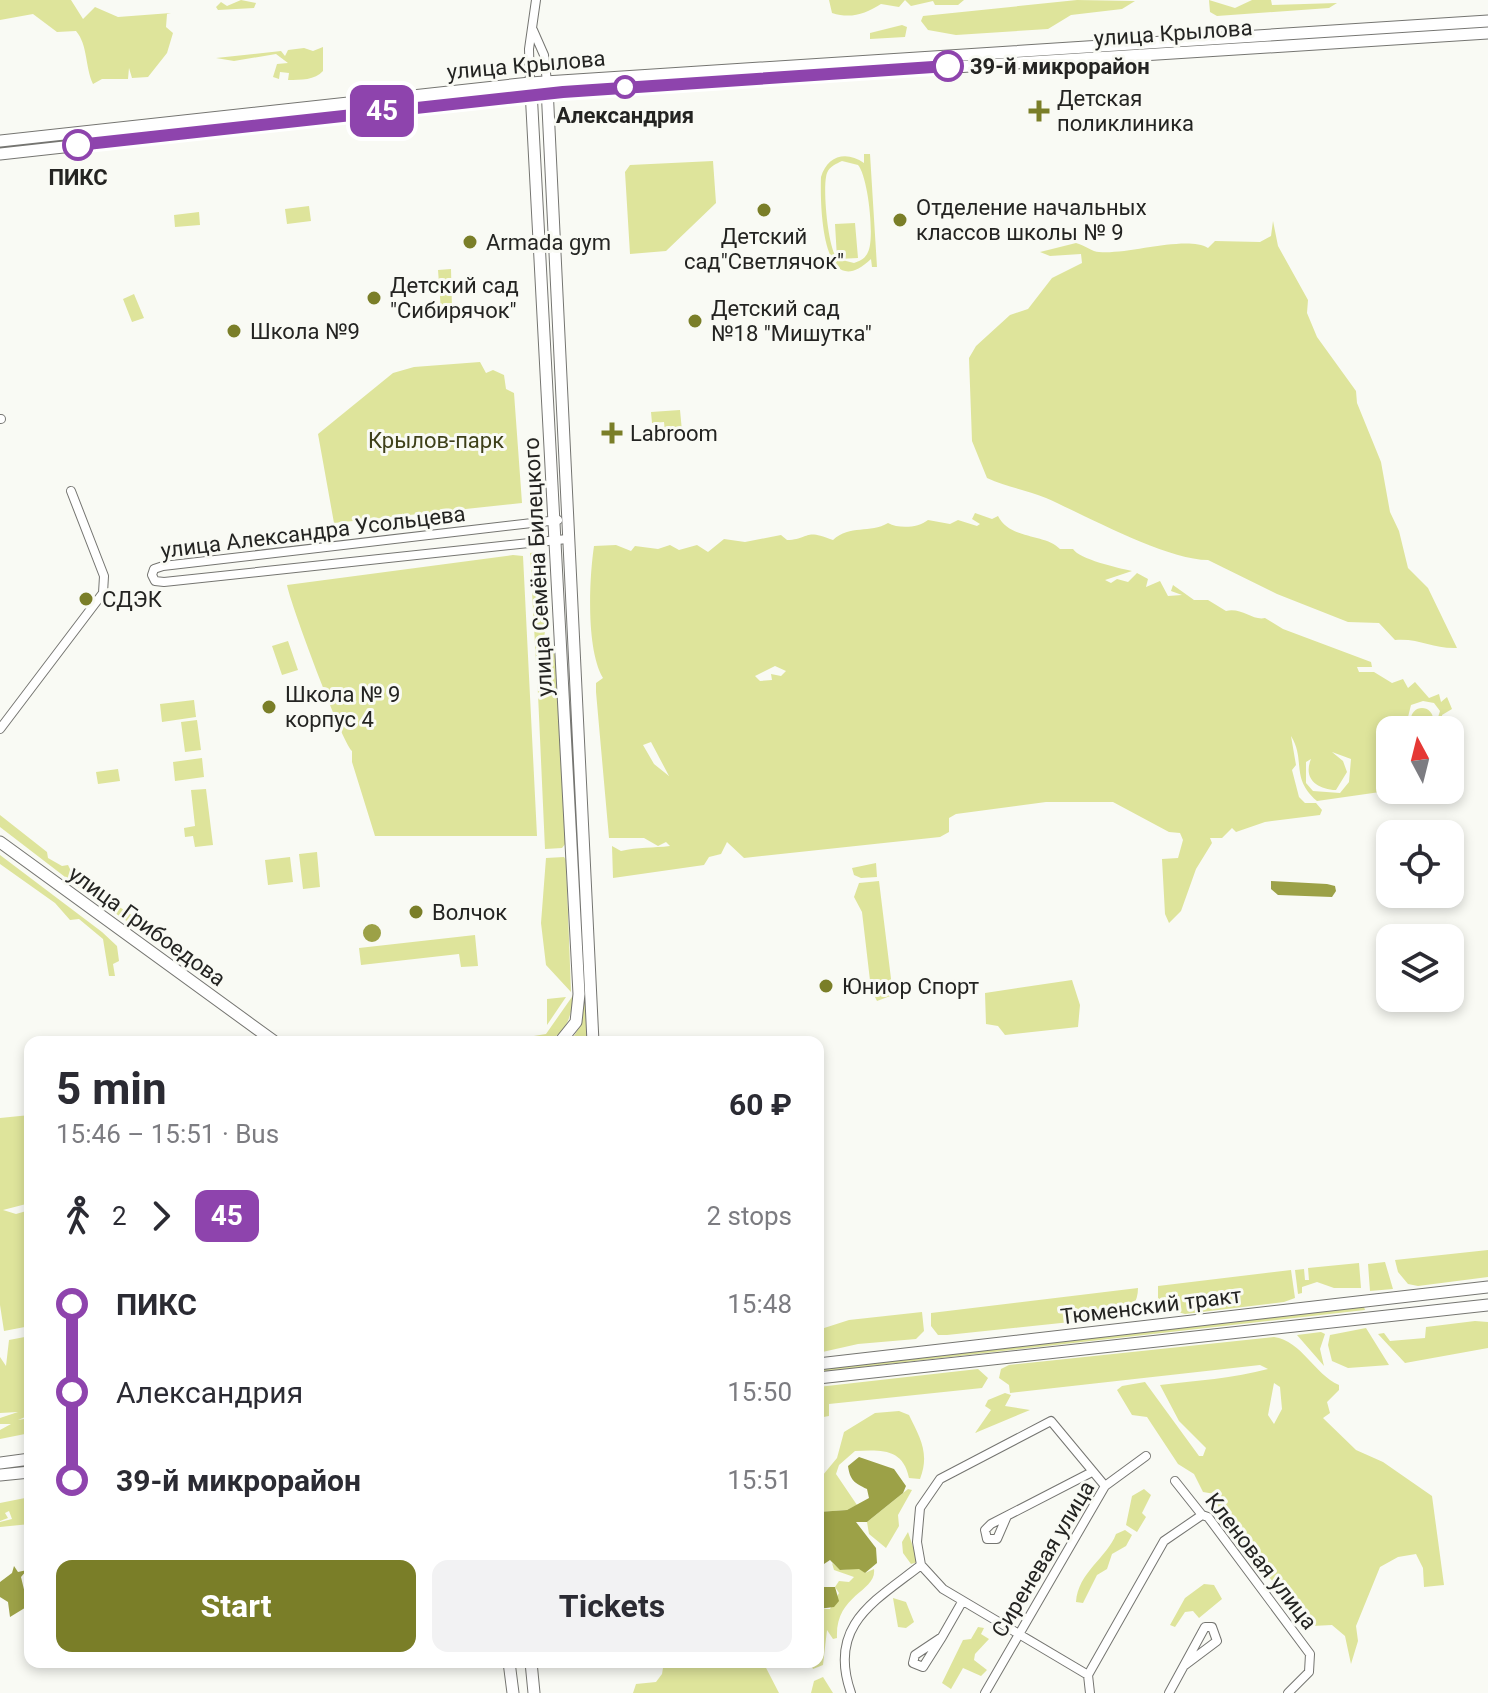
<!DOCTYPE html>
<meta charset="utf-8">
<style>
body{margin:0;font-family:Roboto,sans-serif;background:#f2f2f3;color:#2b2b33;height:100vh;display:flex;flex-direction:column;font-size:30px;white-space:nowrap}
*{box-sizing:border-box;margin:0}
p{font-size:26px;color:#7c7c81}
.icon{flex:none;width:44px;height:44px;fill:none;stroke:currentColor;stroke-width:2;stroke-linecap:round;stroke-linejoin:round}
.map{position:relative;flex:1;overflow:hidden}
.side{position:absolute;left:24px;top:1036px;width:800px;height:632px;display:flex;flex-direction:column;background:#fff;border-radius:16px;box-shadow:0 4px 12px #0003}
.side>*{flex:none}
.badge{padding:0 16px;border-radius:12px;font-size:28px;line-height:52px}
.needle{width:52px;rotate:353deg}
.controls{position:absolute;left:1376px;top:716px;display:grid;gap:16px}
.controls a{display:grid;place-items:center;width:88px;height:88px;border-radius:16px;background:#fff;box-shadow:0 4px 12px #0003;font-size:40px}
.map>.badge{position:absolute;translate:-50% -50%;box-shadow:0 0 0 4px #fff}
.legs{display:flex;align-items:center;gap:12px;height:88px;padding:0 32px;font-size:26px}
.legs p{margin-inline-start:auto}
.headline{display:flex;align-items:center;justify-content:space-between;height:136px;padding:0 32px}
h1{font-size:44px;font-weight:700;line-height:60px}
.primary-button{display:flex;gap:16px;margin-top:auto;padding:16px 32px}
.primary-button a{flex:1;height:92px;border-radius:16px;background:#7a7e28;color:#fff;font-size:32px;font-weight:700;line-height:92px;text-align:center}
.primary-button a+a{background:#f2f2f3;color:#2b2b33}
ul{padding:0 32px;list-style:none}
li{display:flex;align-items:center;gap:28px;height:88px;font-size:30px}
li i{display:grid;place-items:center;width:12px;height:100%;margin:0 10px;background:currentColor}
li i::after{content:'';width:20px;height:20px;margin:-10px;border:6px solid;border-radius:50%;background:#fff}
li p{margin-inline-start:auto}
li:first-child i{background:linear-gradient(#0000 50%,currentColor 0)}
li:last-child i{background:linear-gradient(currentColor 50%,#0000 0)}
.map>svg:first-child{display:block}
.green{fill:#dee49b;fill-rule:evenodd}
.water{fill:#9ca147}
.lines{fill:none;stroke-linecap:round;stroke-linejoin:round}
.minor-casing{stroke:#757571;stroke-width:10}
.major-casing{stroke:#757571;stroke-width:13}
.minor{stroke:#fff;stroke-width:8}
.major{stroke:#fff;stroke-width:11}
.line-1-casing{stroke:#fff;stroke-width:18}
.line-1{stroke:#8e44ad;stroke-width:12}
.stop-1-dot{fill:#fff;stroke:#8e44ad;stroke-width:4}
.poi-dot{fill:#7a7e28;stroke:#f9faf4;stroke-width:3}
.labels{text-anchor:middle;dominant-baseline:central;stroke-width:6;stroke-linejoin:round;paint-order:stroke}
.street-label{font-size:22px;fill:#242422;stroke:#f9faf4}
.stop-label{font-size:22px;font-weight:bold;fill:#242422;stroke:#f9faf4}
.poi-label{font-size:22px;fill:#242422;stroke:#f9faf4;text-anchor:start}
.park-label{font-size:22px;fill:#3e4019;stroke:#f9faf4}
</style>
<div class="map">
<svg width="1488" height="1693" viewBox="0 0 1488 1693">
<rect width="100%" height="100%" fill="#f9faf4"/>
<path class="green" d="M0 0H71L83 19 95 7 118 17 171 13 167 14 166 27 173 33 167 53 148 77 132 78 129 68 128 79H102L93 84C85 67 88 45 76 31L57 32 33 14 0 20Z
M241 0 256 3 254 8 218 10 216 7 221 2 227 6Z
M829 0H964L958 5H935L933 1 911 6 905 0 899 7 881 4C865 14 851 19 832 13Z
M1077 0 1135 1 1122 9 1071 15 1048 29 956 35 928 30 921 21 923 16Z
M1209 0 1235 8 1252 0H1271L1272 5 1337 3 1329 8 1217 16 1210 12Z
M902 25 907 27 905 37 870 39V33Z
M323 47V71C315 80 301 80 288 80L289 73 280 72 279 79 273 77 277 64 288 63 276 54 234 61 216 58 281 51 285 56 288 50 304 48 313 51Z
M864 154H870L877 267H872L871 259C821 307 820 202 821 177 827 156 846 150 864 163ZM842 161 858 165C868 176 875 239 868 252 865 259 860 261 854 263L838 259 858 258 855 223 835 224 837 258C828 249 822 186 827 173 830 166 836 164 842 161Z
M713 161 716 203 666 251 630 254 625 172 630 165Z
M309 206 311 221 287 224 285 209Z
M199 212 200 225 175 227 174 215Z
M1273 221 1278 246 1308 300 1307 313 1317 337 1356 391 1357 403 1381 462 1390 512 1399 531 1408 568 1428 588 1457 648C1433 649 1420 638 1395 640L1379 623 1348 622 1277 594 1208 560C1166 560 1087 516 1046 498 1027 490 1006 487 987 478L972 441 969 358 976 346 1010 315 1028 309 1052 278 1082 263 1081 254 1050 256 1040 252 1076 243C1084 245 1093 252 1099 252 1128 255 1186 235 1208 248L1215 241 1260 242 1271 236Z
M451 269 452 309 441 310 438 270Z
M134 294 144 318 132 322 123 299Z
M480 362 486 373 493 370 504 375 506 389 514 393 522 503 334 523 318 434 393 373 414 367Z
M680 410 682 431 665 432 664 422 652 423 651 412Z
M975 513 992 519 998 516C1010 540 1045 533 1060 549H1073C1079 559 1118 568 1132 571L1105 580 1111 583 1117 579 1128 582 1137 573 1148 579 1146 587 1160 581 1168 596 1182 595 1171 591 1173 585 1194 600H1208L1226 611C1241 607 1253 621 1265 618L1283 629 1371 662 1372 667H1357L1359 672H1374L1392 683 1403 679 1408 688 1415 682 1429 698 1439 694 1441 702 1447 697 1452 709 1442 715 1444 730H1434L1440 711 1434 703 1423 701 1411 705 1406 725 1409 730H1390L1388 785 1380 792 1317 801C1290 778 1306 760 1291 736L1296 765 1292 770 1299 797 1305 803H1316L1322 810 1320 815 1265 822 1236 832 1232 828 1222 838H1210L1212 843 1196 869 1181 911 1169 923 1165 914 1162 859 1178 858 1183 840 1180 833 1169 832 1113 802H1046L956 814 949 818V832L940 837 744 858 727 842 721 854 709 857 704 865 613 878 612 846 621 851C638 847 653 848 670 846L666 842 658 846 644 838H609L596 692V683L603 678C586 649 589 580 594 546L616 545 631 551 635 546 658 549 670 545 679 550 697 545 708 552 724 539 745 542 781 535 787 540C811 539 803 528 833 540 850 524 870 534 888 523 899 529 918 528 928 520L950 524 958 520 977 526 980 524 972 519ZM775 666 786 671 781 676 771 674 772 680 760 681 755 676ZM651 742 669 776 654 764 643 745ZM1332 752 1351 759 1349 782 1340 793 1313 791 1306 783V762L1311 759C1303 778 1316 789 1336 790L1347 772 1343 761Z
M544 551 546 601 532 583 530 553Z
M513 555 523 556 537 836H375L352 762V751C342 742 290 603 287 585Z
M532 592C551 612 547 637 536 662Z
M288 641 298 670 282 675 272 646Z
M551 641 556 660 566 843 562 848 545 849 537 672Z
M194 700 196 717 162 722 160 704Z
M1411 719a11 11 0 1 1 22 0a11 11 0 1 1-22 0Z
M197 720 201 750 185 752 181 722Z
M202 758 204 777 175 781 173 762Z
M118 769 120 781 98 784 96 772Z
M206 789 213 845 195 847 193 836 185 837 184 828 195 826 191 790Z
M0 815 47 852 48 858 62 866 68 865 73 875 76 873 89 886 82 890 0 827Z
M317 852 320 887 303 889 299 854Z
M0 855 102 932 117 946 119 961 113 964 115 976H109L103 939 79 919 70 920 55 903 0 864Z
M290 857 293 882 268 885 265 860Z
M564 857 566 860 571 992 546 965 541 923 546 858Z
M876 863 877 877 861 878 854 875 852 868Z
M879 881 893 995 877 1001 871 989 862 912 854 897 859 883Z
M115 904 139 920 138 926H147L164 939 163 943 171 946 169 950 115 913Z
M475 935 478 966 461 967 459 954 361 965 359 948Z
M1072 980 1080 1005 1078 1027 1005 1035 998 1026 986 1024 985 993Z
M574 994C568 1049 544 1042 497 1042L546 1034Z
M585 994 588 1042H570L581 1025Z
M566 997 547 1025V999Z
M30 1115V1203L3 1210 16 1214 30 1210V1251H27L30 1326 4 1331 0 1305V1118Z
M1488 1250V1277L1418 1286 1408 1284 1398 1272 1395 1260Z
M1385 1262 1393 1289 1370 1291 1368 1264Z
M1359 1263 1361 1288H1334L1317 1282 1302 1287V1293L1298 1294 1295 1270 1304 1269 1305 1280H1309L1308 1268Z
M1291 1270 1295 1298 1284 1302 1185 1314 1167 1309 1158 1298V1286Z
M1138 1288C1138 1302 1131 1312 1118 1317L947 1335H938L931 1326V1313Z
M1364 1307 1365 1310 818 1372V1368Z
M922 1312 924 1331 916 1339 858 1344 818 1353V1330L849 1320Z
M1475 1321 1488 1322V1348L1405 1363 1378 1334 1384 1333 1390 1341 1425 1338 1426 1327Z
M1366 1328 1389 1365 1348 1368 1332 1361 1328 1345 1330 1335Z
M1321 1332 1325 1334 1320 1349 1324 1366 1297 1335Z
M30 1336V1415L18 1420 30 1418V1433L0 1439V1430L11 1424H0V1418L18 1412 0 1413V1357L6 1366 9 1340Z
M1274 1337C1302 1341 1314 1374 1339 1385V1390L1327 1402 1330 1413 1323 1418 1356 1450 1383 1462 1432 1496 1444 1585 1424 1587 1423 1568 1416 1554 1398 1557 1380 1567 1356 1626 1358 1641 1351 1664 1345 1636 1332 1625 1312 1626 1246 1551 1241 1531 1229 1529 1221 1517 1215 1494 1203 1492 1194 1474 1178 1464 1147 1417 1132 1415 1117 1390 1122 1386 1145 1382 1199 1456H1203L1206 1448 1179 1421 1160 1385C1194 1381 1235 1378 1268 1369L1260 1365 1010 1393 1009 1385 999 1378 1001 1369 1009 1365ZM1274 1383 1280 1387 1282 1409 1274 1424 1268 1415Z
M978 1369 988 1378 982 1388 829 1404V1416L818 1418V1387Z
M1005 1393 1011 1395 1005 1406 1030 1410 975 1433 991 1410 985 1406 988 1400Z
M899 1411 909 1415C920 1438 930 1453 920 1479L909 1478C903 1448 881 1450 855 1451L839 1465 836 1474 857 1505 847 1510 818 1512V1481L837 1458 844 1432 875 1413Z
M908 1489 912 1490 898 1515 899 1526 886 1548 869 1534 867 1522Z
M1144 1489 1151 1495 1142 1513 1146 1517 1137 1532 1126 1525 1132 1496Z
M30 1497V1524L0 1527V1522L12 1519 9 1511 5 1513 8 1518 0 1521V1503Z
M1125 1530 1132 1535 1126 1546 1112 1554 1107 1569 1097 1575 1083 1603 1076 1602C1078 1572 1107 1558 1116 1534Z
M908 1532 918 1562 911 1564 903 1553 902 1542Z
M832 1563 841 1570 859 1568 865 1573 874 1569C877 1592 835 1594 837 1638L833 1639 827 1630 823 1665 813 1669 810 1662H818V1609H830L839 1593 835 1587 839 1581 849 1582 854 1577 834 1570Z
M1204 1584 1214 1585 1222 1599 1199 1618 1193 1611 1185 1612 1175 1627 1170 1625 1185 1598Z
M893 1598 906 1602 914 1622 906 1628 898 1627Z
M978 1627 984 1628 981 1634 989 1639 975 1654 974 1660 987 1670 981 1676 963 1668 951 1689 942 1683 963 1640 971 1639Z
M664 1662H763L779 1693H633L636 1684 656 1682 662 1674Z
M823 1677 833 1693H811L814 1681Z"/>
<path class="water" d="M1271 881 1327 884 1335 886 1336 891 1332 897 1278 895 1271 889Z
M363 933a9 9 0 1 1 18 0a9 9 0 1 1-18 0Z
M859 1457 894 1469 906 1486 903 1493 867 1522H856L876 1548 877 1563 865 1573 859 1569 840 1570 830 1560 818 1568V1512L847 1510 869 1498 867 1489C854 1483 850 1480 848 1466Z
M14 1566 18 1572 27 1570 21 1577 28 1606 10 1617 8 1602 0 1597V1582L12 1573Z
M818 1587H835L839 1601 834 1607 818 1609Z"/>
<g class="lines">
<defs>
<path id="minor" d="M533 30 544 55 547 82
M530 83 529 49 536 0
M0 419H1
M558 520 163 566 154 569 152 575 155 581 164 582 567 539
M0 729 103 593 104 576 71 491
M1175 1481 1202 1515 1208 1517 1310 1654 1309 1672 1288 1693
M1007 1516 997 1539H987L985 1530 991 1524 1092 1472
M942 1637 923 1667 913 1663 915 1655 942 1637 962 1602
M1088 1675 943 1589 921 1565 917 1542 920 1508 940 1479 1051 1421 1105 1486
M851 1693C827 1625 875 1601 921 1565
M985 1693 1105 1486 1146 1456
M1090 1693 1088 1675 1164 1541 1202 1515
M1169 1693 1205 1627H1212L1217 1641 1185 1665"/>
<path id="major" d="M547 87 593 1042
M531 90 579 994 576 1022 560 1042
M0 141 530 83 1488 21
M0 154 563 92 1488 33
M0 842 275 1042
M818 1364 1488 1287
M818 1378 1488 1305
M0 1463 30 1459
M0 1475 30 1472
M509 1662 513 1693
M531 1662 534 1693"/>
</defs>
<use href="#minor" class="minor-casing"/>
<use href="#major" class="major-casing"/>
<use href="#minor" class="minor"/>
<use href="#major" class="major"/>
</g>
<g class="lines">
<defs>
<path id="line-1" d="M78 145 563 92 948 66"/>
</defs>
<use href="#line-1" class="line-1-casing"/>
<use href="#line-1" class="line-1"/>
</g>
<g class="stop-1-dot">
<circle cx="948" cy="66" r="14"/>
<circle cx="625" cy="87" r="10"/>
<circle cx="78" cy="145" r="14"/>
</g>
<g class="poi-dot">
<path d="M1035 99h8v8h8v8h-8v8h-8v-8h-8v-8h8z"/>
<circle cx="764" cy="210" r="8"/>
<circle cx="900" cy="220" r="8"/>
<circle cx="470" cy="242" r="8"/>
<circle cx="374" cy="298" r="8"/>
<circle cx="695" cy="321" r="8"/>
<circle cx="234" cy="331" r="8"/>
<path d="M608 421h8v8h8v8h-8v8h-8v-8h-8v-8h8z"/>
<circle cx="86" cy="599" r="8"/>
<circle cx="269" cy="707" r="8"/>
<circle cx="416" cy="912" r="8"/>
<circle cx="826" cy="986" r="8"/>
</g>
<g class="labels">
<g class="street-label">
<text transform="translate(1173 33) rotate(-4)">улица Крылова</text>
<text transform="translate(526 65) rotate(-5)">улица Крылова</text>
<text transform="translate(313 532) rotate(-7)">улица Александра Усольцева</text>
<text transform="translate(538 567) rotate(-93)">улица Семёна Билецкого</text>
<text transform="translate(147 926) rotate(36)">улица Грибоедова</text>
<text transform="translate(1151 1306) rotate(-7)">Тюменский тракт</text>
<text transform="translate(1043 1559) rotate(-59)">Сиреневая улица</text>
<text transform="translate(1261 1561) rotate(52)">Кленовая улица</text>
</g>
<g class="stop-label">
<text x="970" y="66" text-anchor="start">39-й микрорайон</text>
<text x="625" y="115">Александрия</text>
<text x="78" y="177">ПИКС</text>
</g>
<g class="poi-label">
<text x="1057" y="98">Детская<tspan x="1057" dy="25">поликлиника</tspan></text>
<text x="916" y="207">Отделение начальных<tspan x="916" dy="25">классов школы № 9</tspan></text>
<text x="764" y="236" text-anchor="middle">Детский<tspan x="764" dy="25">сад"Светлячок"</tspan></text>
<text x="486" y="242">Armada gym</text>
<text x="390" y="285">Детский сад<tspan x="390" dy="25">"Сибирячок"</tspan></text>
<text x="711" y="308">Детский сад<tspan x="711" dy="25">№18 "Мишутка"</tspan></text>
<text x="250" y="331">Школа №9</text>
<text x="630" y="433">Labroom</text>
<text x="102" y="599">СДЭК</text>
<text x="285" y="694">Школа № 9<tspan x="285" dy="25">корпус 4</tspan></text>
<text x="432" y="912">Волчок</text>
<text x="842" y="986">Юниор Спорт</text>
</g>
<g class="park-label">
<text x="436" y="440">Крылов-парк</text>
</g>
</g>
</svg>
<div class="controls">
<a><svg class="needle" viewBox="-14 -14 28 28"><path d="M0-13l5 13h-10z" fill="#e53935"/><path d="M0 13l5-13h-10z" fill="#7c7c81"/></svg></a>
<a><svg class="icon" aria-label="locate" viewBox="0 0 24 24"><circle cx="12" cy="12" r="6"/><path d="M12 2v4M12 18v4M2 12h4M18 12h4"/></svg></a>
<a><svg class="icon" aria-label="layers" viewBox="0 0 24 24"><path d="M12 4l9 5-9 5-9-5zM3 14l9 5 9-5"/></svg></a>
</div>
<b class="badge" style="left:382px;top:111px;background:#8e44ad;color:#fff">45</b>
<section class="side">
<div class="headline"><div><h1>5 min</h1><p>15:46 – 15:51 · Bus</p></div><b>60 ₽</b></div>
<div class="legs"><svg class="icon" aria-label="walk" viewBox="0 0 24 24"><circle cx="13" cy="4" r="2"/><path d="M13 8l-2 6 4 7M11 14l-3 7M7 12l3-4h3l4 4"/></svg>2<svg class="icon" aria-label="forward" viewBox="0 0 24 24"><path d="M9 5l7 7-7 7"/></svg><b class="badge" style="background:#8e44ad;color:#fff">45</b><p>2 stops</p></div>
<ul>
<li><i style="color:#8e44ad"></i><b>ПИКС</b><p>15:48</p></li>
<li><i style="color:#8e44ad"></i><span>Александрия</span><p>15:50</p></li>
<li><i style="color:#8e44ad"></i><b>39-й микрорайон</b><p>15:51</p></li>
</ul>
<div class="primary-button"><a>Start</a><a>Tickets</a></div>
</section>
</div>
